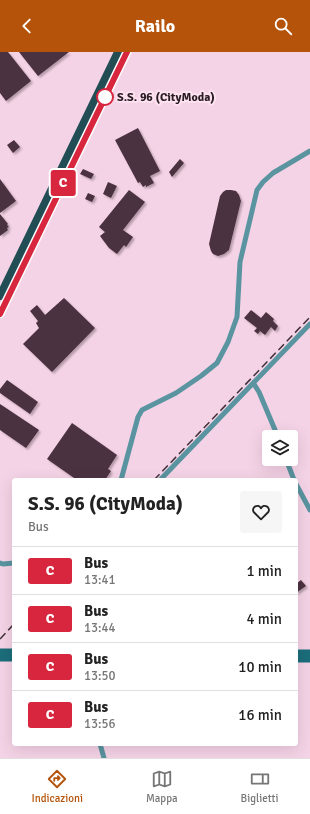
<!DOCTYPE html>
<html lang="it">
<style>
body{margin:0;font-family:Signika,sans-serif;background:#f6f6f6;color:#222;height:100vh;display:flex;flex-direction:column;font-size:15px;white-space:nowrap}
*{box-sizing:border-box;margin:0}
p{font-size:13px;color:#767676}
.icon{flex:none;width:22px;height:22px;fill:none;stroke:currentColor;stroke-width:2;stroke-linecap:round;stroke-linejoin:round}
.map{position:relative;flex:1;overflow:hidden}
.drawer{position:absolute;left:12px;top:426px;width:286px;height:268px;display:flex;flex-direction:column;background:#fff;border-radius:4px;box-shadow:0 4px 16px #0002}
.drawer>*{flex:none}
.badge{padding:0 8px;border-radius:3px;font-size:14px;line-height:26px}
.tools{position:absolute;left:262px;top:378px;display:grid;gap:8px}
.tools a{display:grid;place-items:center;width:36px;height:36px;border-radius:4px;background:#fff;box-shadow:0 4px 16px #0002;font-size:20px}
.map>.badge{position:absolute;translate:-50% -50%;box-shadow:0 0 0 2px #fff}
.round{display:grid;place-items:center;flex:none;width:42px;height:42px;border-radius:4px;background:#f6f6f6}
.overview{display:flex;align-items:center;justify-content:space-between;height:68px;padding:0 16px}
h1{font-size:19px;font-weight:700;line-height:30px}
ul{padding:0;list-style:none}
li{display:flex;align-items:center;gap:12px;height:48px;padding:0 16px;border-top:1px solid #e0e0e0}
li div{flex:1}
li b{display:block;font-size:15px}
li em{font-style:normal}
li .badge{min-width:44px;font-weight:700;text-align:center}
header{display:flex;justify-content:space-between;align-items:center;height:52px;padding:0 16px;background:#b45309;color:#fff;font-size:18px;font-weight:700}
.tab-bar{display:flex;justify-content:space-around;align-items:center;height:56px;border-top:1px solid #e0e0e0;background:#fff;font-size:11px;color:#767676}
.tab-bar a{display:grid;justify-items:center;gap:2px}
.tab-bar .on{color:#b45309}
.map>svg:first-child{display:block}
.building{fill:#4b3040;filter:url(#shadow)}
.lines{fill:none;stroke-linecap:round;stroke-linejoin:round}
.minor{stroke:#5994a0;stroke-width:5}
.secondary{stroke:#1c6d7b;stroke-width:7}
.primary{stroke:#234d55;stroke-width:8}
.rail{stroke:#403039;stroke-width:1.5;stroke-dasharray:8 4;stroke-linecap:butt}
.line-casing{stroke:#fff;stroke-width:9}
.line{stroke:#d7263d;stroke-width:6}
.stop-dot{fill:#fff;stroke:#d7263d;stroke-width:2}
.labels{text-anchor:middle;dominant-baseline:central;stroke-width:4;stroke-linejoin:round;paint-order:stroke}
.stop-label{font-size:12px;font-weight:bold;fill:#291c23;stroke:#fee2f1;text-anchor:start}
</style>
<header><svg class="icon" aria-label="back" viewBox="0 0 24 24"><path d="M15 5l-7 7 7 7"/></svg>Railo<svg class="icon" aria-label="search" viewBox="0 0 24 24"><circle cx="10" cy="10" r="6"/><path d="M15 15l6 6"/></svg></header>
<div class="map">
<svg width="310" height="706" viewBox="0 0 310 706">
<defs>
<filter id="shadow"><feDropShadow dx="2" dy="2" stdDeviation="1" flood-color="#0004"/></filter>
</defs>
<rect width="100%" height="100%" fill="#f5d3e6"/>
<path class="building" d="M0 0H8L31 29 6 49 0 41Z
M19 0H69L38 24Z
M138 76 160 119 150 124 154 131 146 135V133L143 135 140 130 138 131 115 88Z
M14 88 20 95 13 101 7 93Z
M180 107 184 111 172 125 169 120Z
M83 117 94 122 91 127 80 122Z
M0 127 16 149 0 161Z
M108 130 117 134 111 146 103 142Z
M129 138 145 150 123 178 133 185 126 195 124 193 117 202 109 196 100 184 105 180 99 175Z
M226 138H231L236 139 239 143 241 149 229 198 224 202 218 204 213 202 211 199 209 192 220 144 223 140Z
M88 141 95 144 92 150 85 147Z
M0 162 8 172 7 173 9 175 7 176 8 178 0 184Z
M64 246 95 276 52 320 23 292 39 276 36 271 38 269 30 259 37 253 45 263Z
M251 258 261 266 266 260 274 267 273 269 278 274 275 279 271 275 265 283 260 279 258 282 254 279 257 276 244 266Z
M7 328 38 350 30 362 0 341V337Z
M0 352 39 378 26 396 0 378Z
M72 371 117 403 108 417 111 419 105 428H77L47 407Z
M301 528 306 534 296 541V532Z"/>
<g class="lines">
<path class="minor" d="M254 332 259 340 278 385
M286 407 294 428
M121 428 138 365 142 358 176 341 201 324 217 311 228 290 237 265 240 210 257 138 263 130 273 121 310 99
M160 428 310 272
M296 432 310 458
M0 511 3 512 14 511
M100 692 104 706"/>
<path class="secondary" d="M0 600H14
M296 601H310
M0 606H14
M296 607H310"/>
<path class="primary" d="M0 244 118 0
M0 262 127 0"/>
<path class="rail" d="M154 428 310 265
M0 587 14 572"/>
</g>
<g class="lines">
<defs>
<path id="line" d="M0 262 127 0"/>
</defs>
<use href="#line" class="line-casing"/>
<use href="#line" class="line"/>
</g>
<circle class="stop-dot" cx="105" cy="45" r="8"/>
<g class="labels">
<g class="stop-label">
<text x="117" y="45">S.S. 96 (CityModa)</text>
</g>
</g>
</svg>
<div class="tools">
<a><svg class="icon" aria-label="layers" viewBox="0 0 24 24"><path d="M12 4l9 5-9 5-9-5zM3 14l9 5 9-5"/></svg></a>
</div>
<b class="badge" style="left:63px;top:131px;background:#d7263d;color:#fff">C</b>
<section class="drawer">
<div class="overview"><div><h1>S.S. 96 (CityModa)</h1><p>Bus</p></div><a class="round"><svg class="icon" aria-label="heart" viewBox="0 0 24 24"><path d="M12 20l-8-8c-3-5 5-10 8-4 3-6 11-1 8 4z"/></svg></a></div>
<ul>
<li><span class="badge" style="background:#d7263d;color:#fff">C</span><div><b>Bus</b><p>13:41</p></div><em>1 min</em></li>
<li><span class="badge" style="background:#d7263d;color:#fff">C</span><div><b>Bus</b><p>13:44</p></div><em>4 min</em></li>
<li><span class="badge" style="background:#d7263d;color:#fff">C</span><div><b>Bus</b><p>13:50</p></div><em>10 min</em></li>
<li><span class="badge" style="background:#d7263d;color:#fff">C</span><div><b>Bus</b><p>13:56</p></div><em>16 min</em></li>
</ul>
</section>
</div>
<nav class="tab-bar">
<a class="on"><svg class="icon" aria-label="directions" viewBox="0 0 24 24"><path d="M12 3l9 9-9 9-9-9zM9 14v-3h6M13 9l2 2-2 2"/></svg>Indicazioni</a>
<a><svg class="icon" aria-label="map" viewBox="0 0 24 24"><path d="M3 6l6-2 6 2 6-2v14l-6 2-6-2-6 2zM9 4v14M15 6v14"/></svg>Mappa</a>
<a><svg class="icon" aria-label="tickets" viewBox="0 0 24 24"><path d="M3 7h18v10H3zM15 7v10"/></svg>Biglietti</a>
</nav>
